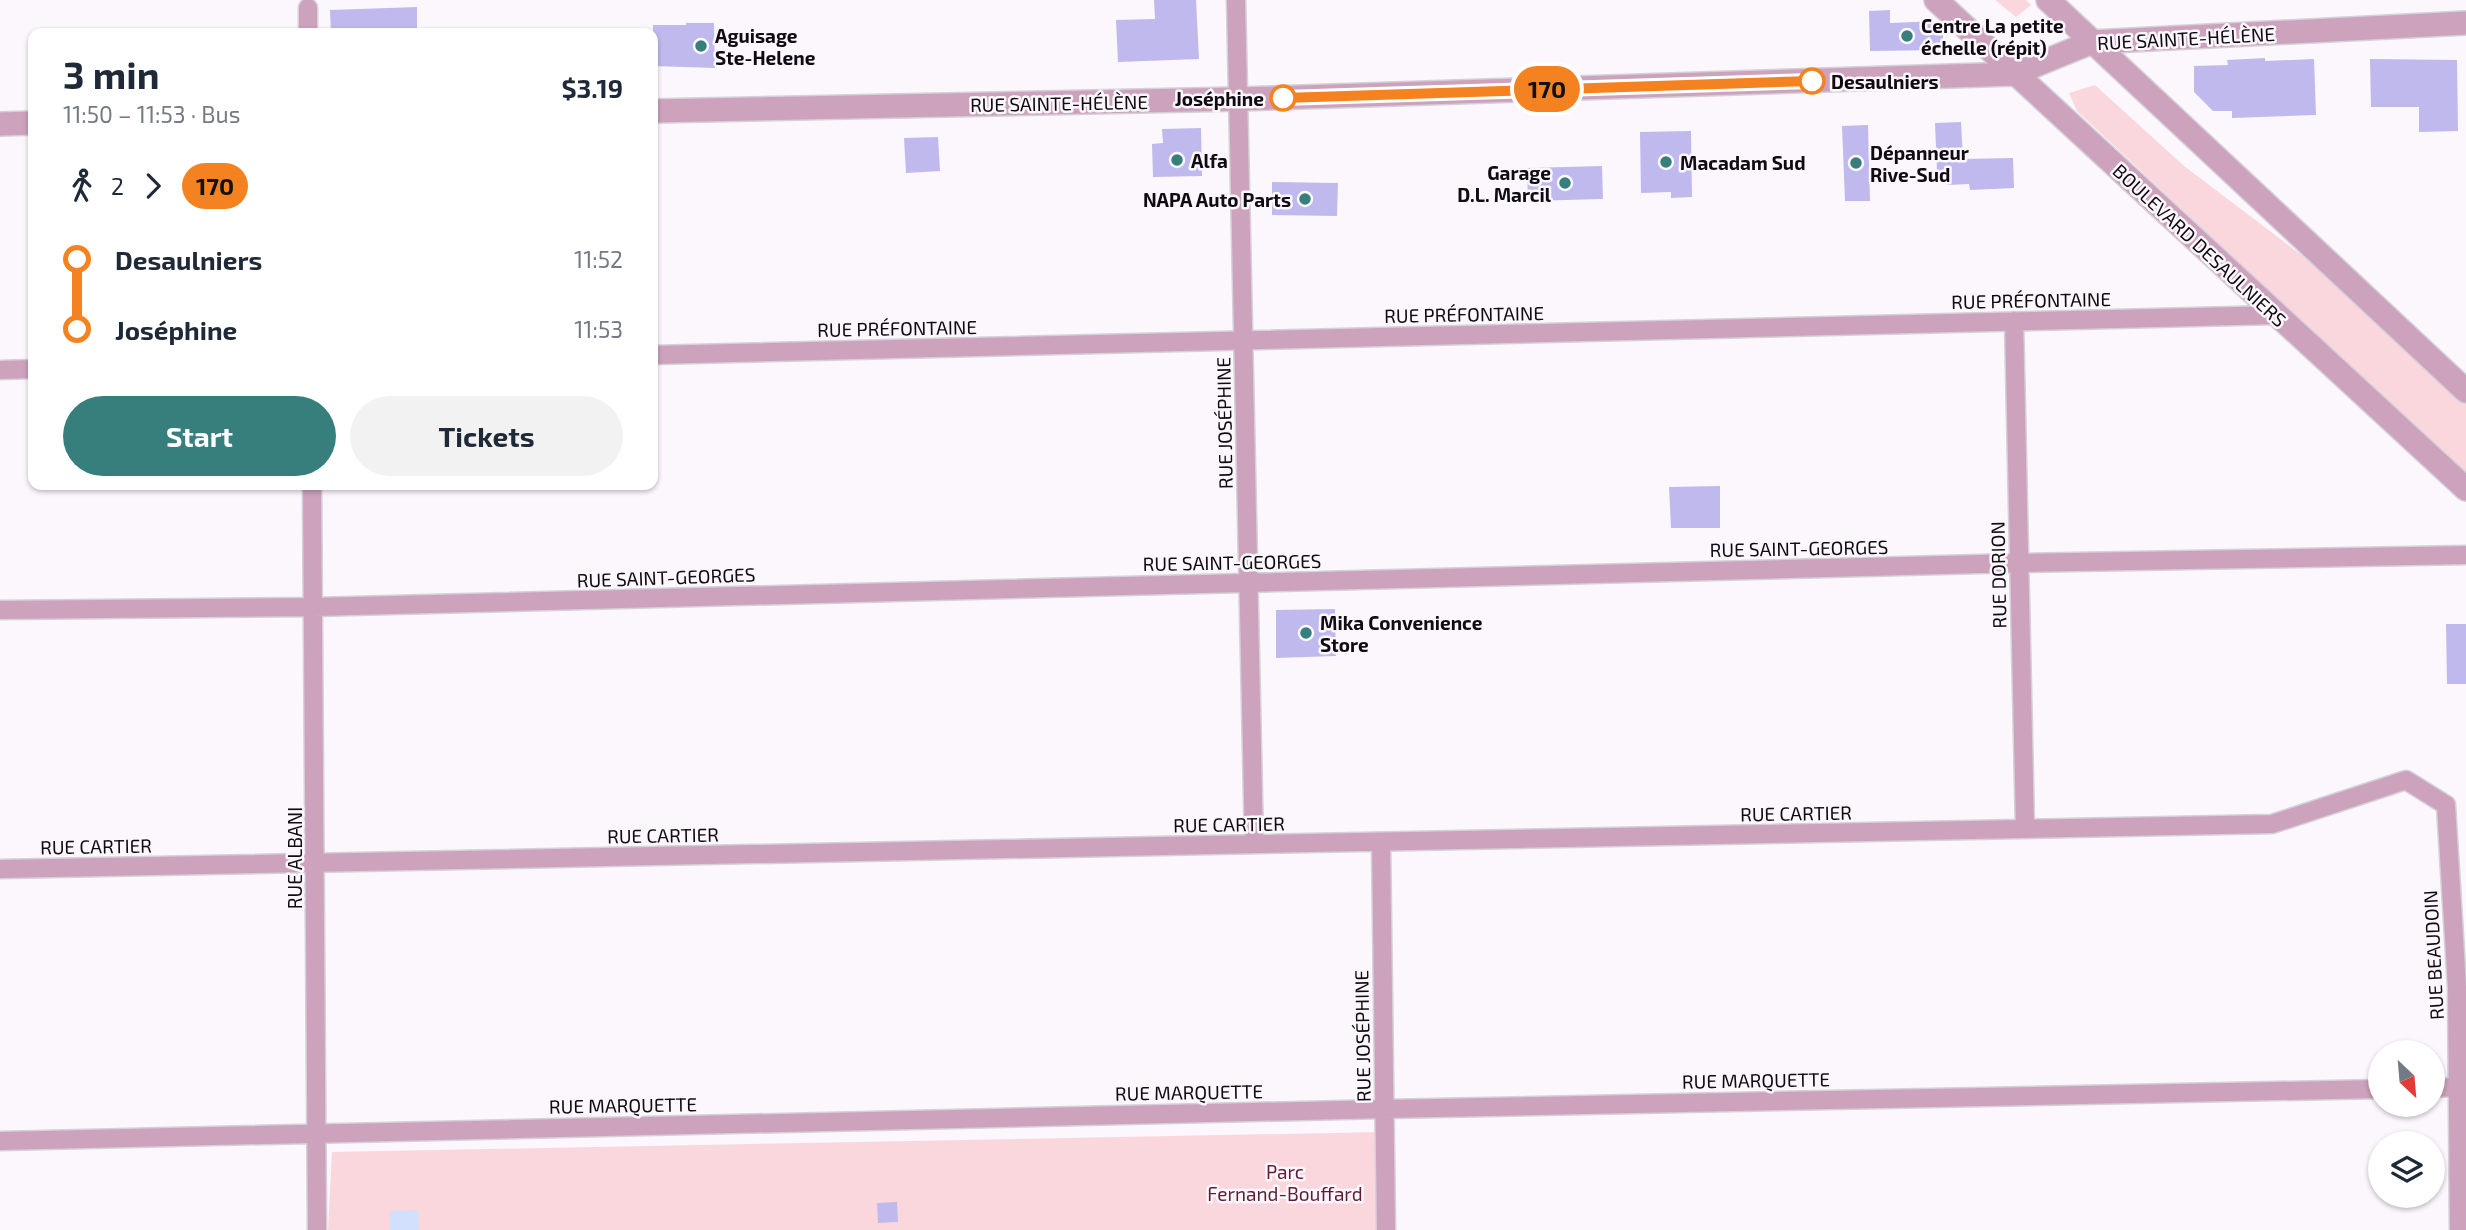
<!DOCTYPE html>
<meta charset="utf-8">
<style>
body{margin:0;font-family:"Exo 2",sans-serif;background:#f2f2f3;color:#1f2937;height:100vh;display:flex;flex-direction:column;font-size:26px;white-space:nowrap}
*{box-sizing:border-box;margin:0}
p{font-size:23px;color:#747a83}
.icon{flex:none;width:38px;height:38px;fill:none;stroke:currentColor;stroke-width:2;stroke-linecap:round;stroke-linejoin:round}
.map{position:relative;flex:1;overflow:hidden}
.details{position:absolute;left:28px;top:28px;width:630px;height:462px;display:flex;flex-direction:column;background:#fff;border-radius:14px;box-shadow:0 2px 5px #0004}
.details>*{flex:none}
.badge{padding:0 14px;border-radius:23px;font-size:24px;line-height:46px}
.needle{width:46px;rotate:154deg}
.controls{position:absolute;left:2368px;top:1040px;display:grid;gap:14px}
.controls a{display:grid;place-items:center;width:77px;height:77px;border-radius:50%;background:#fff;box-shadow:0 2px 5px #0004;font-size:35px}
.map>.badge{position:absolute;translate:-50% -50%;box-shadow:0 0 0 4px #fff}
.legs{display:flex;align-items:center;gap:10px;height:77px;padding:0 35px;font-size:23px}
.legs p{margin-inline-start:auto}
.head{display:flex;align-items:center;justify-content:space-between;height:119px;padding:0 35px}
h1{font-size:38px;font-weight:700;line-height:52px}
.primary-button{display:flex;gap:14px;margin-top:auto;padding:14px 35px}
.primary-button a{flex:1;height:80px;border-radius:42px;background:#377f7c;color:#fff;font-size:28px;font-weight:700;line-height:80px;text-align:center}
.primary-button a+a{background:#f2f2f3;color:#1f2937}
ul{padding:0 35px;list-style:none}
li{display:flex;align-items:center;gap:24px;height:70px;font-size:26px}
li i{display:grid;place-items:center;width:10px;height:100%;margin:0 9px;background:currentColor}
li i::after{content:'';width:18px;height:18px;margin:-9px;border:5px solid;border-radius:50%;background:#fff}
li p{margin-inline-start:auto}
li:first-child i{background:linear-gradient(#0000 50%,currentColor 0)}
li:last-child i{background:linear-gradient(currentColor 50%,#0000 0)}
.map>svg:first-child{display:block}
.green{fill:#fad7dd}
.water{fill:#d2dffd}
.building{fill:#c0b9ed}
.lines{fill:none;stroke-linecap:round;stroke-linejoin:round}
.minor-casing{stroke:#d5d1d8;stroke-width:21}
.tertiary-casing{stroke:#d5d1d8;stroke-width:26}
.minor{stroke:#cca2bc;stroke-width:18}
.tertiary{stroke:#cca2bc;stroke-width:23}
.line-1-casing{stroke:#fff;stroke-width:16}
.line-1{stroke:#f58220;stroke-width:10}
.poi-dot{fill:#377f7c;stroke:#fbf7fd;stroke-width:2.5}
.stop-1-dot{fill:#fff;stroke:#f58220;stroke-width:3.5}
.labels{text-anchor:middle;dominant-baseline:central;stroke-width:5;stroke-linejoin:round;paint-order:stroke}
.poi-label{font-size:19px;font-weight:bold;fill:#100a13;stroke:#fbf7fd;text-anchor:start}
.street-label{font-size:19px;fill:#100a13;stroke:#fbf7fd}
.stop-label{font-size:19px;font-weight:bold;fill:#100a13;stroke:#fbf7fd;text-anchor:start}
.park-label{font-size:19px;fill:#621c31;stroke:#fbf7fd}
</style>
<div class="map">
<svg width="2466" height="1230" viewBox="0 0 2466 1230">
<rect width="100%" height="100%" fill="#fbf7fd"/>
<path class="green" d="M1995 0H2026L2031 5 2016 17Z
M2095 85 2184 166 2320 269 2466 404V475L2077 111 2069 93Z
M1382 1132 1381 1230H328L332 1152Z"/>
<path class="water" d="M418 1210 419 1230H390V1211Z"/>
<path class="building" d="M1154 0H1196L1199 59 1118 62 1116 20 1155 19Z
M417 7V33H331L330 10Z
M1890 10V23L1938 21 1943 25V50L1870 51 1869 11Z
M686 23H714L715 68 653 66V25H686Z
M2265 58V61L2314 59 2316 115 2232 118V111H2213L2194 92V66L2228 65 2227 60Z
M2370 59 2457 60 2458 131 2419 132V107H2371Z
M1961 122 1963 159 2013 158 2014 188 1970 190 1969 184 1947 185 1946 172H1937L1935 123Z
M1868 125 1870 201H1845L1842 126Z
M1201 128 1202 176 1153 177 1152 144 1163 143 1162 129Z
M1691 131 1692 197 1671 198V192L1641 193 1640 132Z
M938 137 940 171 906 173 904 138Z
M1602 166 1603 199 1528 201 1527 168Z
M1272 182 1338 183 1337 216 1272 215Z
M1720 486V528H1671L1669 487Z
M1335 609 1336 656 1276 658V610Z
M2446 624H2466V684H2447Z
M897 1202 898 1222 878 1223 877 1203Z"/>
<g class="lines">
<defs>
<path id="minor" d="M1236 0 1254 844
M308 8V33
M2014 321 2025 829
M653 355 2276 315
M0 370 33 369
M312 485 317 1230
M0 610 313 607 2019 563 2466 555
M1381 842 1386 1230
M0 869 2272 824 2406 780 2446 805 2457 987 2459 1230
M2432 1088 2459 1087 2466 1084
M0 1141 1384 1109 2380 1089"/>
<path id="tertiary" d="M1936 0 2466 489
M2048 0 2466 391
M653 111 1238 99 2014 74 2092 42 2466 23
M0 124 33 123"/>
</defs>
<use href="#minor" class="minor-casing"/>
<use href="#tertiary" class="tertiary-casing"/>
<use href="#minor" class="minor"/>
<use href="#tertiary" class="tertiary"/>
</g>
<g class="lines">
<defs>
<path id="line-1" d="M1283 98 1812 81"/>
</defs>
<use href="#line-1" class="line-1-casing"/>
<use href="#line-1" class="line-1"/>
</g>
<g class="poi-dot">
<circle cx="1907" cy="36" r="7"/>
<circle cx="701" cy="46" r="7"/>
<circle cx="1177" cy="160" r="7"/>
<circle cx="1666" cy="162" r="7"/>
<circle cx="1856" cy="163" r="7"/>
<circle cx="1565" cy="183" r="7"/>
<circle cx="1305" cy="199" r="7"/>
<circle cx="1306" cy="633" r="7"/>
</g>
<g class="stop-1-dot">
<circle cx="1812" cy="81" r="12"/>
<circle cx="1283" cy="98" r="12"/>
</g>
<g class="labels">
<g class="poi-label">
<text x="1921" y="25">Centre La petite<tspan x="1921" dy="22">échelle (répit)</tspan></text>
<text x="715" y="35">Aguisage<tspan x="715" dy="22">Ste-Helene</tspan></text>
<text x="1870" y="152">Dépanneur<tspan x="1870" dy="22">Rive-Sud</tspan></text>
<text x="1191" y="160">Alfa</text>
<text x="1680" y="162">Macadam Sud</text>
<text x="1551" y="172" text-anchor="end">Garage<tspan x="1551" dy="22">D.L. Marcil</tspan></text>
<text x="1291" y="199" text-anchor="end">NAPA Auto Parts</text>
<text x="1320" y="622">Mika Convenience<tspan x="1320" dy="22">Store</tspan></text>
</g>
<g class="street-label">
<text transform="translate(2186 38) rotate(-3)">RUE SAINTE-HÉLÈNE</text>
<text transform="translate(1059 103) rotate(-1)">RUE SAINTE-HÉLÈNE</text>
<text transform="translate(2200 245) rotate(43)">BOULEVARD DESAULNIERS</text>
<text transform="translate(2031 300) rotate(-1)">RUE PRÉFONTAINE</text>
<text transform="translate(1464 314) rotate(-1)">RUE PRÉFONTAINE</text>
<text transform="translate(897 328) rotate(-1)">RUE PRÉFONTAINE</text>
<text transform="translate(1224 423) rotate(-91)">RUE JOSÉPHINE</text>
<text transform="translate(1799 548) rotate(-1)">RUE SAINT-GEORGES</text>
<text transform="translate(1232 562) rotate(-1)">RUE SAINT-GEORGES</text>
<text transform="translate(1998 575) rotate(-91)">RUE DORION</text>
<text transform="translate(666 577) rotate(-2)">RUE SAINT-GEORGES</text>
<text transform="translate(1796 813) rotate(-1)">RUE CARTIER</text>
<text transform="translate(1229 824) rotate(-1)">RUE CARTIER</text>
<text transform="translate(663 835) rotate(-1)">RUE CARTIER</text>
<text transform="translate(96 846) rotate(-1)">RUE CARTIER</text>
<text transform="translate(294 858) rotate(-90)">RUE ALBANI</text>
<text transform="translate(2433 955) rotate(-93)">RUE BEAUDOIN</text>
<text transform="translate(1362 1036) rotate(-91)">RUE JOSÉPHINE</text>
<text transform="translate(1756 1080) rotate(-1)">RUE MARQUETTE</text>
<text transform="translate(1189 1092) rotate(-1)">RUE MARQUETTE</text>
<text transform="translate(623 1105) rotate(-1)">RUE MARQUETTE</text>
</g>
<g class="stop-label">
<text x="1831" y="81">Desaulniers</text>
<text x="1264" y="98" text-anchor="end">Joséphine</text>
</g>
<g class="park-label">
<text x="1285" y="1171">Parc<tspan x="1285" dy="22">Fernand-Bouffard</tspan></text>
</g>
</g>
</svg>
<div class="controls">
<a><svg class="needle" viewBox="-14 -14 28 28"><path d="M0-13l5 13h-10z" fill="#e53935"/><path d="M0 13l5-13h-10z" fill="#747a83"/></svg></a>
<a><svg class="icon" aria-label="layers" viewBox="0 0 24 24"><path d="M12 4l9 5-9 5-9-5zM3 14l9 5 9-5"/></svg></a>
</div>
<b class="badge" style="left:1547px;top:89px;background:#f58220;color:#111">170</b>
<section class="details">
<div class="head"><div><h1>3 min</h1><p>11:50 – 11:53 · Bus</p></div><b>$3.19</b></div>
<div class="legs"><svg class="icon" aria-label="walk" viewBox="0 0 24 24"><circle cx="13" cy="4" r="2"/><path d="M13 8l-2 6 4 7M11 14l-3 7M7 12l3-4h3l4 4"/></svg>2<svg class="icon" aria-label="forward" viewBox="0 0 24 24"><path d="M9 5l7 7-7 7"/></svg><b class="badge" style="background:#f58220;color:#111">170</b></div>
<ul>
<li><i style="color:#f58220"></i><b>Desaulniers</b><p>11:52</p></li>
<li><i style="color:#f58220"></i><b>Joséphine</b><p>11:53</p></li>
</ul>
<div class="primary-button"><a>Start</a><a>Tickets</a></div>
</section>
</div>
